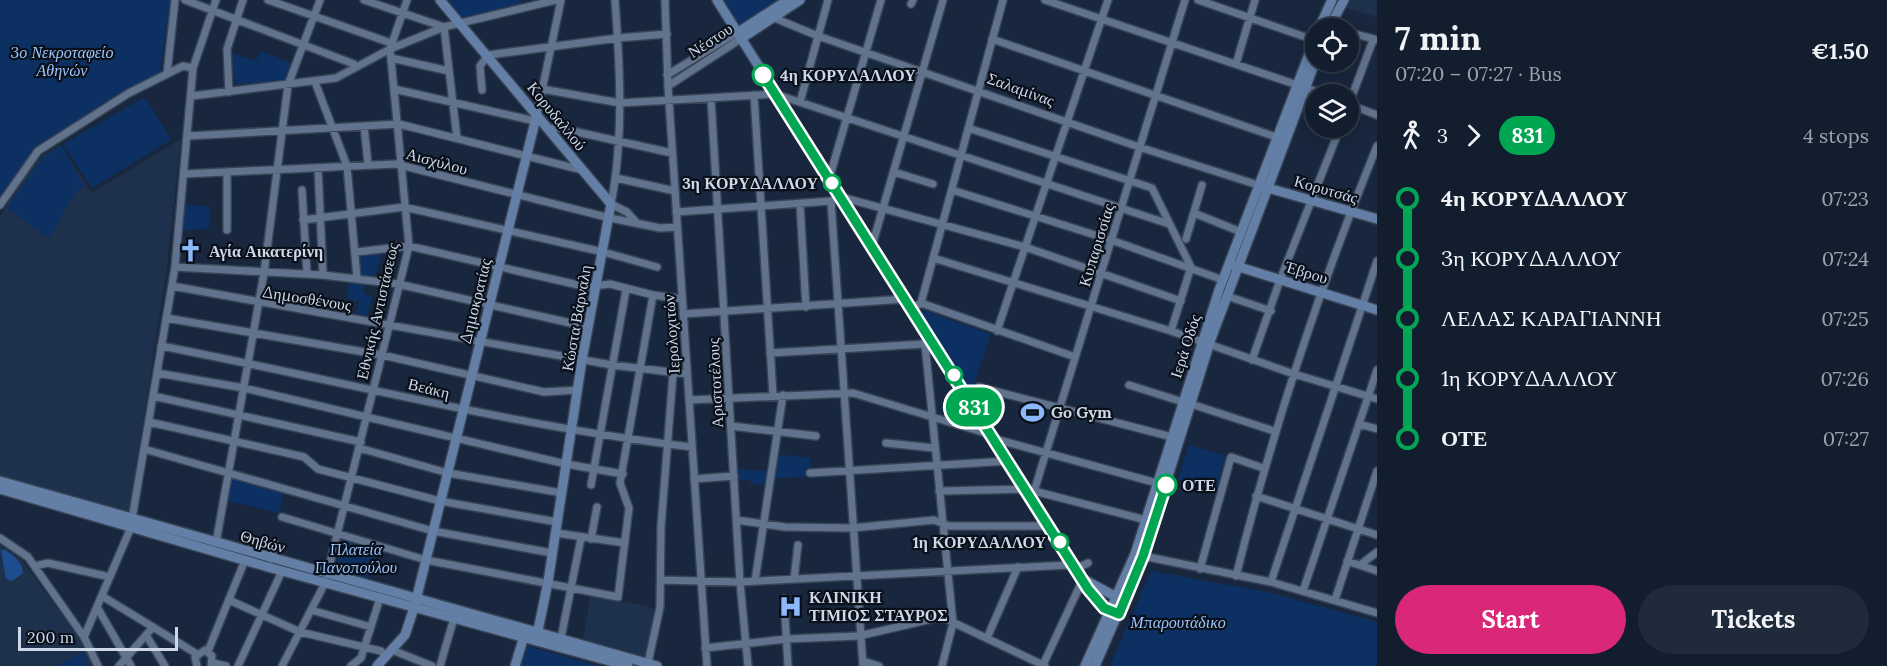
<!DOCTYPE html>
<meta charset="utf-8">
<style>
body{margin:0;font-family:Lora,serif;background:#1f2a3a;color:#f1f3f6;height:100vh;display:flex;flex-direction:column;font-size:22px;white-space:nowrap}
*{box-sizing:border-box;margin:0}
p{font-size:20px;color:#9ca2aa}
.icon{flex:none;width:33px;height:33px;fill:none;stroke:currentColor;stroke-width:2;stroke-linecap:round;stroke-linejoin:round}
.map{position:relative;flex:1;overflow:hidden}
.drawer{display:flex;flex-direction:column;background:#121d2e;width:510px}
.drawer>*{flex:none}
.badge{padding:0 12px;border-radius:20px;font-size:21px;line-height:39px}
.buttons{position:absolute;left:1305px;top:18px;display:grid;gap:12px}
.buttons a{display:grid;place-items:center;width:54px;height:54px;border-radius:50%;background:#121d2e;box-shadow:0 3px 15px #0003,0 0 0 2px #313b4a;font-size:30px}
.scale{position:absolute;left:18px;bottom:15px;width:160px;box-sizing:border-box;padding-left:6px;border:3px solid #cdd7e6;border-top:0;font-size:16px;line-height:21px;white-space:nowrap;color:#cdd7e6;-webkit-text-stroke:4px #09101a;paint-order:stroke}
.map>.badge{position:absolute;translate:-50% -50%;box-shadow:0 0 0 3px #fff}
.legs{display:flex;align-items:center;gap:9px;height:66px;padding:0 18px;font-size:20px}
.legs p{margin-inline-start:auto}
.head{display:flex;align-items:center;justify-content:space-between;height:102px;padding:0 18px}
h1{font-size:33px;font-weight:700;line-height:45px}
.button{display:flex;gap:12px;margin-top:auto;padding:12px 18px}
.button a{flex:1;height:69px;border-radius:36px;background:#db2777;color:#fff;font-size:24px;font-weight:700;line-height:69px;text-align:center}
.button a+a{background:#1f2a3a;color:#f1f3f6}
ul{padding:0 18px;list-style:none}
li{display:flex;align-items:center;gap:21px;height:60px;font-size:22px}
li i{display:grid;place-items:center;width:9px;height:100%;margin:0 8px;background:currentColor}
li i::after{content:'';width:15px;height:15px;margin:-8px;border:4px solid;border-radius:50%;background:#121d2e}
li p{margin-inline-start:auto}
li:first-child i{background:linear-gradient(#0000 50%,currentColor 0)}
li:last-child i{background:linear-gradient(currentColor 50%,#0000 0)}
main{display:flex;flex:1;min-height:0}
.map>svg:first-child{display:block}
.built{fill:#1d304c}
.green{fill:#0c3062}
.forest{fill:#1d4d8f}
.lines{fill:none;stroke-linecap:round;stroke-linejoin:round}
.street-casing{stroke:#384356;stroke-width:10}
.secondary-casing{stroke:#384356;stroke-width:12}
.street{stroke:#60728c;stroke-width:7}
.secondary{stroke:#647fa6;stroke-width:9}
.line-1-casing{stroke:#fff;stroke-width:14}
.line-1{stroke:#00a651;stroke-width:9}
.stop-1-dot{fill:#fff;stroke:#00a651;stroke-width:3}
.labels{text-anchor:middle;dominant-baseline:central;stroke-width:4.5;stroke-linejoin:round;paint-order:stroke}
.street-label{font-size:16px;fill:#cdd7e6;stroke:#09101a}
.park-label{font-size:16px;font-style:italic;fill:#9dc4fc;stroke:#09101a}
.stop-label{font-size:16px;font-weight:bold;fill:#cdd7e6;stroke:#09101a;text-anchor:start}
.poi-label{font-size:16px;font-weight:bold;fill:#cdd7e6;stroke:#09101a;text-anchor:start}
</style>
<main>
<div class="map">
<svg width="1377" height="666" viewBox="0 0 1377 666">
<rect width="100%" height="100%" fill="#18273d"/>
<path class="built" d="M1336 0H1377V17L1344 7Z
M181 139 167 267 129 514 0 475V216L30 170 43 155 60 145 92 193Z
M0 544 21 559 78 637 94 666H0Z
M591 594 657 609 648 657 583 639Z"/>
<path class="green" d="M0 0H170L160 75 77 125 38 145 0 201Z
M448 0H520L523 4 461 18Z
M723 0H780L740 25Z
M260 51 294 64 288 80 236 85 231 53 256 61Z
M145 97 171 140 92 188 63 144Z
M62 145 84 186 74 195 48 238 7 208 41 160Z
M185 204 210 207 209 228 182 231Z
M382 251 374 279 359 276V255Z
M349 279 365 281 364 293 372 297 367 317 356 315 359 302 348 299Z
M923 310 991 334 971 393 921 314Z
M1189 445 1226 456 1216 489 1178 479Z
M777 454 811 458 809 477 773 478Z
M736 469 768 471 766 485 751 484 750 480H737Z
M232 477 284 493 279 513 228 501Z
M344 537 378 547 369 579 335 570Z
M1151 571 1267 592 1377 622V666H1110Z
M524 645 599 666H518Z
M83 652 89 666H57Z"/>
<path class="forest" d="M1 550H5C14 556 22 561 23 573L12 581 6 579Z"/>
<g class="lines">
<defs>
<path id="street" d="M185 0 354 64 355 67
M268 0 391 43
M364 0 444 27 457 138
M615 0C620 68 624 137 611 204L627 212 637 223
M665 0 668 86 707 666
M1045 0 1324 94
M1198 0 1314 40
M911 4 913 0
M772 17 818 36 1139 147 1258 185
M1348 32 1377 40
M992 39 1276 137
M391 58 449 71
M1236 64 1255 0
M167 74 175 0
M667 75 738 32
M315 82 347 166 357 278
M668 86 742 38
M394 89 535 121
M542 89 620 103 775 94 1169 224
M482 90 480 66 488 55 618 38 667 34
M229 92 227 49 243 0
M754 95 773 395
M192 96 336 78 390 49 444 27 556 0
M711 99 740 582 748 666
M800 102 828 0
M1348 104 1377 115
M1348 107 1373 40
M537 114 561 0
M364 126 368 164
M968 128 1152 188 1191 267
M550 131 553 128H559L672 153
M188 136 399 124 582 170
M318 168 323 275
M894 172 933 184
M227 173V230
M184 174 396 164 610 218 660 228 677 227
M616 178 675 191
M829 179 881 0
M302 190 307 274
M952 190 1111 240 1223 280
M831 201 863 666
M800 204 806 307
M0 205 38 151 129 93 183 66 193 68
M676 212 831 201 841 197 1025 247 1181 301
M1194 213 1241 232
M303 220 404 207 603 252 657 267
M1186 239 1202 185
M872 246 943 0
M356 252 409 246 587 287 610 284 653 295 682 299
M933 258 1171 331 1294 374 1377 399
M175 267 323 275 398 284 588 327
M172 286 612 365 687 374
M1227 296 1271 311
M921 303 1075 357
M912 309 921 303 1003 0
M683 314 905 299
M166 318 382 355 544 392 578 390
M997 331 1108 0
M1171 331 1191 267
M932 340 925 344 953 623 942 666
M161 346C338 380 513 426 692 447
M770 353 925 344
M1252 360 1280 280 1340 128
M157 373 244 388 566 464 623 474
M1129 385 1183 402
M153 396 361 442
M689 400 853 393 992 435
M972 403 979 387 1172 437
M1191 404 1274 431
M149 422 304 457 318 469 440 501 557 522
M1359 424 1377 429
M731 426 816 436
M995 439 1157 483
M886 443 934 448
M359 448 448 473 562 493
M144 449 433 531 552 553
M810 473 1009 461
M694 479 734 476
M591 485 626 290
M939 491 1026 489
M1034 491 1146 520
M1256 496 1377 535
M1032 498 1185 0
M282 517 426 560 618 597 629 508 620 483 653 295
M736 520 785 527 852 528 934 520 949 526H1050
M556 533 625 543
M0 538 28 557 84 637 98 666
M591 539 597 507
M216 543 264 273 288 85 320 0
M1143 556 1271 582 1377 613
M271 559 275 543
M1347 561 1377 571
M1360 565 1377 552
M35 566 48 563 110 577
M1077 568 1088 563
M1200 569 1231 457 1263 468
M327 575 409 246 390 49 407 0
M1236 576C1273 429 1320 286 1377 146
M794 579 798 545
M661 580 740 582 1068 565 1073 562
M755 581 783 395
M1271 582 1377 261
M1303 591 1377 370
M102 596 197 654
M784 599 788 666
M229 600 300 632 381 651 385 656
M1335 600 1377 471
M97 607 131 666
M311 610 371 627
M146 635 165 666
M84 637 129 532 133 513 175 267 193 68 216 0
M561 638 581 538
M987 638 1018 567
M705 648 786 639 859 636 936 618 946 619 1045 666
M392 650 432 666
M208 651 245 560
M863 661 879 666
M213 663 226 666
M648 663 660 607 661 527 673 374
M1043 665 1083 579
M119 666 153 627
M197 666 195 657 205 650 212 656 211 666
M238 666 282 571
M282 666 325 583
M351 666 361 658 380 598
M440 666 454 618"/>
<path id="secondary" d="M440 0 611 204 582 360 548 582 536 640
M717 0 1088 589 1104 607 1119 614
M1319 28 1332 0
M1329 28 1344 0
M743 29 788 0
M742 38 800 0
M1261 186 1377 219
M1233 265 1377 310
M0 481 657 666
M0 489 268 567 628 666
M1083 579 1120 599
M377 666 405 635 414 608 537 114
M515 666 524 636
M1085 666 1135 554 1219 290 1316 36
M1095 666 1143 556 1211 339 1316 60"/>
</defs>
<use href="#street" class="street-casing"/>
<use href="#secondary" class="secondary-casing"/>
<use href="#street" class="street"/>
<use href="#secondary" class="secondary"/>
</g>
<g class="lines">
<defs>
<path id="line-1" d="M763 75 1088 589 1104 608 1119 614 1143 556 1166 485"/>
</defs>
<use href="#line-1" class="line-1-casing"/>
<use href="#line-1" class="line-1"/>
</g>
<defs>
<symbol id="church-bare" viewBox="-9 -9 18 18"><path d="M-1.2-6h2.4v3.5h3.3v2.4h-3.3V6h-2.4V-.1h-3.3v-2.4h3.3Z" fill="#8bb9fc" stroke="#09101a" stroke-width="2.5" paint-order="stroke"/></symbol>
<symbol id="stadium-bare" viewBox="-9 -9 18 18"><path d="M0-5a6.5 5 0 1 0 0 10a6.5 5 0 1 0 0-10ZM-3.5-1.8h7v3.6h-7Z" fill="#8bb9fc" stroke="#09101a" stroke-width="2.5" paint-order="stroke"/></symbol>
<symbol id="hospital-bare" viewBox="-9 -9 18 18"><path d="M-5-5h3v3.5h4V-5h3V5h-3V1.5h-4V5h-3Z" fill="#8bb9fc" stroke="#09101a" stroke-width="2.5" paint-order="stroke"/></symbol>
</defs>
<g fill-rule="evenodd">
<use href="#church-bare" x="174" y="234" width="33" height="33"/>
<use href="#stadium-bare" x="1016" y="396" width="33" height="33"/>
<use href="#hospital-bare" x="774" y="590" width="33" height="33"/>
</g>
<g class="stop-1-dot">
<circle cx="763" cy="75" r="10"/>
<circle cx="832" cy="183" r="8"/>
<circle cx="954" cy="375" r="8"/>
<circle cx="1166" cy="485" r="10"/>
<circle cx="1060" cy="542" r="8"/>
</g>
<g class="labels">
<g class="street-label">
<text transform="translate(710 40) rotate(-33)">Νέστου</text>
<text transform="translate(1021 89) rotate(20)">Σαλαμίνας</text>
<text transform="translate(557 116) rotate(51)">Κορυδαλλού</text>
<text transform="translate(437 161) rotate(15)">Αισχύλου</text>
<text transform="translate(1326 189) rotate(16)">Κορυτσάς</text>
<text transform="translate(1096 245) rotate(-73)">Κυπαρισσίας</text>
<text transform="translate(1307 272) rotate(17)">Έβρου</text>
<text transform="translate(307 298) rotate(9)">Δημοσθένους</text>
<text transform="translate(475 301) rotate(-76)">Δημοκρατίας</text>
<text transform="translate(377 311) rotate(-77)">Εθνικής Αντιστάσεως</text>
<text transform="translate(576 318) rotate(-80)">Κώστα Βάρναλη</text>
<text transform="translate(671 334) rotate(-94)">Ιερολοχιτών</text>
<text transform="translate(1185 346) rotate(-72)">Ιερά Οδός</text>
<text transform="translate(715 383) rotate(-93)">Αριστοτέλους</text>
<text transform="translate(429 388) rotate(14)">Βεάκη</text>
<text transform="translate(263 541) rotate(16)">Θηβών</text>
</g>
<g class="park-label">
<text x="62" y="52">3ο Νεκροταφείο<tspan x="62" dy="18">Αθηνών</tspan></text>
<text x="356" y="549">Πλατεία<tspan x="356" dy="18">Πανοπούλου</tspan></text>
<text x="1178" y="622">Μπαρουτάδικο</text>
</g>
<g class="stop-label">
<text x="780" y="75">4η ΚΟΡΥΔΑΛΛΟΥ</text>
<text x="818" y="183" text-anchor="end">3η ΚΟΡΥΔΑΛΛΟΥ</text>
<text x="1182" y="485">ΟΤΕ</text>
<text x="1046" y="542" text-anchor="end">1η ΚΟΡΥΔΑΛΛΟΥ</text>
</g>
<g class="poi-label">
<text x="209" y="251">Αγία Αικατερίνη</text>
<text x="1051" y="412">Go Gym</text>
<text x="809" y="597">ΚΛΙΝΙΚΗ<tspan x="809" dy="18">ΤΙΜΙΟΣ ΣΤΑΥΡΟΣ</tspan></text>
</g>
</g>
</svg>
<div class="buttons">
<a><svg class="icon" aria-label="locate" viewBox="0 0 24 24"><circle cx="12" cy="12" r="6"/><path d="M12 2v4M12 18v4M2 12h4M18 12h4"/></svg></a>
<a><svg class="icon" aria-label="layers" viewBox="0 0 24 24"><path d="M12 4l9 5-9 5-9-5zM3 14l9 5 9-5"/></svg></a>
</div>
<div class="scale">200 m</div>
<b class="badge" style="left:974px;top:407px;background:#00a651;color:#fff">831</b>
</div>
<section class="drawer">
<div class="head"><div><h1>7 min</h1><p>07:20 – 07:27 · Bus</p></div><b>€1.50</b></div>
<div class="legs"><svg class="icon" aria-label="walk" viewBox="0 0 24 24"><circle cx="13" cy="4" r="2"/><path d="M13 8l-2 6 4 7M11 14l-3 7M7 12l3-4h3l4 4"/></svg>3<svg class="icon" aria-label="forward" viewBox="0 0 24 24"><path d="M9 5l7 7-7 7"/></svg><b class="badge" style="background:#00a651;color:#fff">831</b><p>4 stops</p></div>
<ul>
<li><i style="color:#00a651"></i><b>4η ΚΟΡΥΔΑΛΛΟΥ</b><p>07:23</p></li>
<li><i style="color:#00a651"></i><span>3η ΚΟΡΥΔΑΛΛΟΥ</span><p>07:24</p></li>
<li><i style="color:#00a651"></i><span>ΛΕΛΑΣ ΚΑΡΑΓΙΑΝΝΗ</span><p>07:25</p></li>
<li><i style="color:#00a651"></i><span>1η ΚΟΡΥΔΑΛΛΟΥ</span><p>07:26</p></li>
<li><i style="color:#00a651"></i><b>ΟΤΕ</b><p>07:27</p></li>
</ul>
<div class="button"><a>Start</a><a>Tickets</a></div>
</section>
</main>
